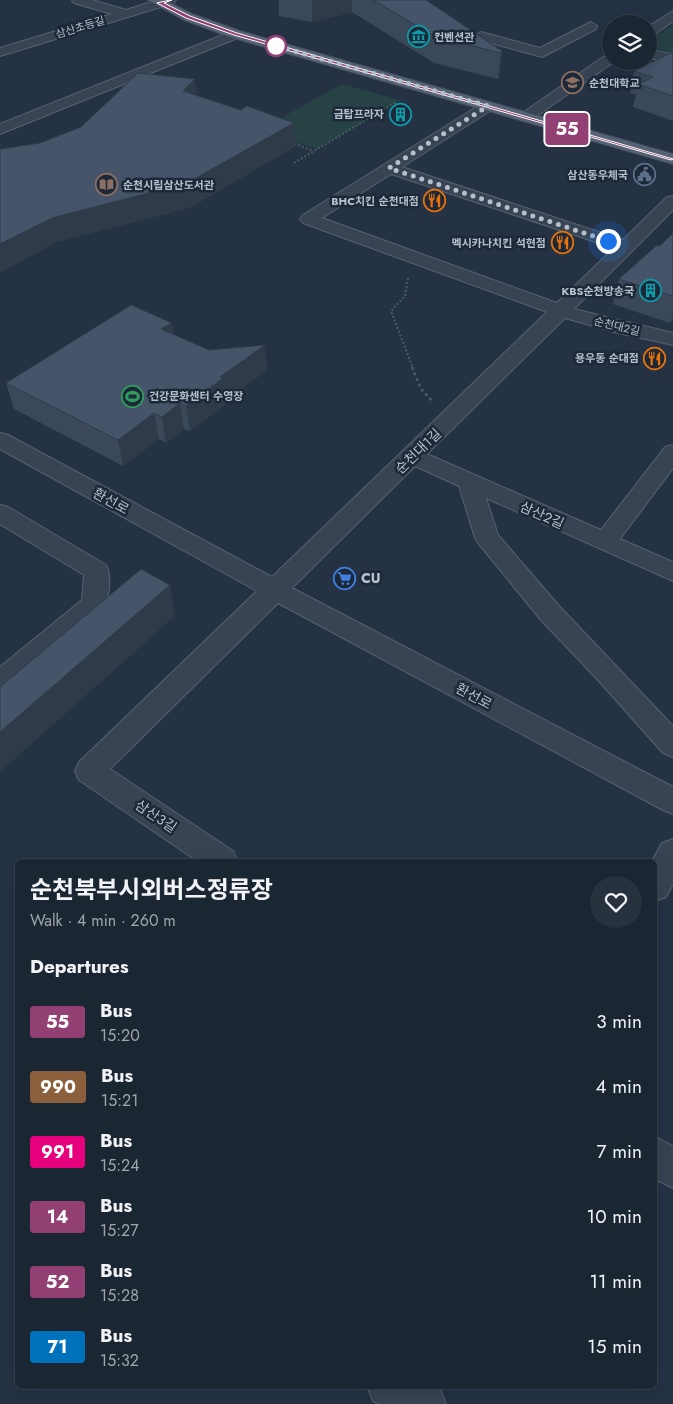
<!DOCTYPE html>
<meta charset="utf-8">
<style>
body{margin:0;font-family:Jost,"Noto Sans KR",sans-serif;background:#28323f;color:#f1f3f6;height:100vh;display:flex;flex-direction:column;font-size:19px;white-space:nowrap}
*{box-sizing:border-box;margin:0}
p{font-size:16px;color:#a0a5ac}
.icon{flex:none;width:28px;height:28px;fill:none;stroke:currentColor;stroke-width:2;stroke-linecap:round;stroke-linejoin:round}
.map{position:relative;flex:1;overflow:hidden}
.panel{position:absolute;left:15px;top:859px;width:642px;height:530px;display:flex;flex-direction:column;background:#1b2633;border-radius:8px;box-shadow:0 5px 20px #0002,0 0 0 1px #39434e}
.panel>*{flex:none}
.badge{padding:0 10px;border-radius:4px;font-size:18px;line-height:32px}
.fabs{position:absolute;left:602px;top:15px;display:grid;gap:10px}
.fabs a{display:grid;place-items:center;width:55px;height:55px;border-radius:50%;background:#1b2633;box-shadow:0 5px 20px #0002,0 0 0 1px #39434e;font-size:25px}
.you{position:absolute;width:25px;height:25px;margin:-12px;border:4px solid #fff;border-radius:50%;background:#1a73e8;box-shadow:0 0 0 8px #1a73e833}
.map>.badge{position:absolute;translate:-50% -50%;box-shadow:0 0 0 2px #fff}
h2{padding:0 15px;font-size:19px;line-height:45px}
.round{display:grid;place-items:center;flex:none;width:52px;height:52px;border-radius:26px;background:#28323f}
.overview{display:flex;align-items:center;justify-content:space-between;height:85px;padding:0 15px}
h1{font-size:24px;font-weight:700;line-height:38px}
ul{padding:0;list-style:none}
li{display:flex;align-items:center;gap:15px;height:65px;padding:0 15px}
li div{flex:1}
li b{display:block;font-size:19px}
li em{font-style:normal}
li .badge{min-width:55px;font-weight:700;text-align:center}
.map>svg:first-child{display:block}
.green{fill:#264245}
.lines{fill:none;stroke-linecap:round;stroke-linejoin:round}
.minor-casing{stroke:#576271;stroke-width:2}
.major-casing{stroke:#424d5d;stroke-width:2}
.path-far1{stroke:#445f61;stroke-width:2;stroke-dasharray:2 2;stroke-linecap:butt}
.path{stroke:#445f61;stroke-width:2.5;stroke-dasharray:3 3;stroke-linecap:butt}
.minor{fill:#384453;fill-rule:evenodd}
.major{fill:#566374;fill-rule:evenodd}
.wall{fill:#3b485a}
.shaded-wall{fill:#303b4a}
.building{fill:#455469;stroke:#303b4a}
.line{fill:#923f73;stroke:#fff}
.walk{stroke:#b6bfcd;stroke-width:5;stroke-dasharray:0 9}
.stop-dot{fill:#fff;stroke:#923f73;stroke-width:2.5}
.labels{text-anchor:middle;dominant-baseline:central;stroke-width:5;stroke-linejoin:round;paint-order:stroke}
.far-street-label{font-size:11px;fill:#b6bfcd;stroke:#1d2939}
.far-poi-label{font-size:11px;font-weight:bold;fill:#b6bfcd;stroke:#1d2939;text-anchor:end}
.street-label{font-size:14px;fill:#b6bfcd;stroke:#1d2939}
.poi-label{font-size:14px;font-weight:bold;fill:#b6bfcd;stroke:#1d2939;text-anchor:start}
</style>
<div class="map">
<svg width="673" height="1404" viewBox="0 0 673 1404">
<rect width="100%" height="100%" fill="#243244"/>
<path class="green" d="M673 25V53L649 47V41Z
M342 84 400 100 317 149 285 138 277 120Z"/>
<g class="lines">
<defs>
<path id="minor" d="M72 0H92L126 10 157 0H176L174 3 0 56V48L112 14 74 3Z
M673 11V21L654 35 649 36V26Z
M591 22 597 26 596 29 542 57 476 39 474 36 481 32 540 48Z
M235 30 242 34 240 37 0 134V124Z
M649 50 673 54V63L658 77 653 78 646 74 660 60 649 58Z
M611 54V61H615L531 120H521L519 117 521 114 606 55Z
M488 102 493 103 495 106 493 109 402 167 623 240 667 197 673 196V210L574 309 673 333V345L618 333 565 318 427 454 601 530 665 447 673 445V468L620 539 673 562V581L486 498 498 535 559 606 673 726V757L663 753 599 681 541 620 479 544 475 538 459 486 415 466 292 588 673 787V814L663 810 278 603 110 769 233 851 237 861H197L79 780 75 771 79 762 257 591 0 449V433L8 435 272 577 547 312 303 223 300 219 303 215 483 103ZM391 174 614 248 557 303 322 218Z
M0 505 8 507 106 565C112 576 109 599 103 611L10 689 0 692V667L82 600 84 575 0 524Z
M673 839V884L666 897 655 901V861H652L662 843Z
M655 1137 673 1146V1188L655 1179Z
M367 1386H435L440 1389 446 1404H379L373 1401Z"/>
<path id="major" d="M148 0H164L192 14 240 31 673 154V164L230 37 184 20Z"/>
</defs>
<use href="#minor" class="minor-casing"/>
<use href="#major" class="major-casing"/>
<path class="path-far1" d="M291 142 313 151
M294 163 396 102
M408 278 405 296 391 311 413 368"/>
<path class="path" d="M412 367 421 389 432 401"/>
<use href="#minor" class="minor"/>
<use href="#major" class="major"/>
</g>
<path class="wall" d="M279 0H426L502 51 499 77 498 79 434 63 352 12 312 22 279 16Z
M673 52V121L633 107 636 95 630 93 634 71Z
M673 233V320L670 323 613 304 619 279 660 246Z
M172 323 173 334 209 350 265 345 267 370 226 400V404L190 431 184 429 166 443 159 439 123 466 14 409 6 383Z"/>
<path class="shaded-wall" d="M312 0H352V12L312 22Z
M502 51 499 77 498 79 501 53Z
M195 79 198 102 183 91Z
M294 123 295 147 190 208 57 242 0 273V244L52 218Z
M673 313V320L670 323Z
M172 323 175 348 161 329Z
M265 345 267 370 226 400V404L190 431 186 406 220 377Z
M180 403 184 429 166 443 162 417Z
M154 413 159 439 123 466 118 440Z
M170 585 175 616 0 772V732Z"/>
<path class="building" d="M373 0H426L502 51 501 53 436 37Z
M673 52V96L638 84 653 77 634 71Z
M138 73 195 79 183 91 241 110 247 106 294 123 187 183 52 218 0 244V149L40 143 81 127Z
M673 233V296L619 279 657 245 660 246Z
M131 305 172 323 161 329 209 350 265 345 220 377 223 378 186 406 180 403 162 417 154 413 118 440 6 383Z
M141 569 170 585 0 732V687Z"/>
<path class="line" d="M172 0 164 3 190 16 237 33 673 159 671 160 234 35 186 18 157 3 170 0Z"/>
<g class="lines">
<path class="walk" d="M276 46 273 45 488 106 389 168 608 241"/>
</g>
<defs>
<symbol id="museum-ring" viewBox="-11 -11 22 22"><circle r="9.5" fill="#1d2939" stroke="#0f9aa8" stroke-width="1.5"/><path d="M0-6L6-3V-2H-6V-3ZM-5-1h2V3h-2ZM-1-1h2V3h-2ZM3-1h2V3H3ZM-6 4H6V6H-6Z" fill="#0f9aa8"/></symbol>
<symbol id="university-ring" viewBox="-11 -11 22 22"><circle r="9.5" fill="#1d2939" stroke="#8d6e63" stroke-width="1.5"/><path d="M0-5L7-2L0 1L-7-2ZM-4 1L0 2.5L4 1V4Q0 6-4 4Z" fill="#8d6e63"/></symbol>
<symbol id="building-ring" viewBox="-11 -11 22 22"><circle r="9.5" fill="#1d2939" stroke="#0f9aa8" stroke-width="1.5"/><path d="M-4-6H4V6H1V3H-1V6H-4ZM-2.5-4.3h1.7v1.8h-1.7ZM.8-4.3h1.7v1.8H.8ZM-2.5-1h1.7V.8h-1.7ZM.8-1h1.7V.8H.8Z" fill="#0f9aa8"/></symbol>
<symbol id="civic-ring" viewBox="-11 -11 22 22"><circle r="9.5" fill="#1d2939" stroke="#5c6f8a" stroke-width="1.5"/><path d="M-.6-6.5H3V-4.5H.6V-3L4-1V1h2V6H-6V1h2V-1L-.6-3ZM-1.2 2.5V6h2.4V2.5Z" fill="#5c6f8a"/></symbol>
<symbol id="library-ring" viewBox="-11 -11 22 22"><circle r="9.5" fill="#1d2939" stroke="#8d6e63" stroke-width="1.5"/><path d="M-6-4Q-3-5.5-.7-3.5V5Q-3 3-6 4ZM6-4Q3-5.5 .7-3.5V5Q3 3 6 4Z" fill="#8d6e63"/></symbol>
<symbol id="restaurant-ring" viewBox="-11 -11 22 22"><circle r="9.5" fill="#1d2939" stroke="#e8710a" stroke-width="1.5"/><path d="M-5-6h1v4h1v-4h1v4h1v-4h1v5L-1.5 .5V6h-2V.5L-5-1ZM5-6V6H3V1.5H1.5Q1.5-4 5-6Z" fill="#e8710a"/></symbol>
<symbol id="stadium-ring" viewBox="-11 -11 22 22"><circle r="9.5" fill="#1d2939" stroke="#2e9e5b" stroke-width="1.5"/><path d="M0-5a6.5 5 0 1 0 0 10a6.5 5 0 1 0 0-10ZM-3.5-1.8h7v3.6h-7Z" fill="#2e9e5b"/></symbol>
<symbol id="supermarket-ring" viewBox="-11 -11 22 22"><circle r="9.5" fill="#1d2939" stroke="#3f7fe0" stroke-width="1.5"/><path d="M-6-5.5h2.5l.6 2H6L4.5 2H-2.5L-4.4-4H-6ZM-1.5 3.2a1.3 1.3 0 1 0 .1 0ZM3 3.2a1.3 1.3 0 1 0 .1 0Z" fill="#3f7fe0"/></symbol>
</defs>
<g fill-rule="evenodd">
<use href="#museum-ring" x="406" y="24" width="25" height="25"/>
<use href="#university-ring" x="560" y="70" width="25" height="25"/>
<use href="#building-ring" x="388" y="102" width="25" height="25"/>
<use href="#civic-ring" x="632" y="162" width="25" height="25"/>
<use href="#library-ring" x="94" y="172" width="25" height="25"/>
<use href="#restaurant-ring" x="422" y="188" width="25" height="25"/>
<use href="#restaurant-ring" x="550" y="230" width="25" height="25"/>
<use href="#building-ring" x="638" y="278" width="25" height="25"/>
<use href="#restaurant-ring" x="642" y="346" width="25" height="25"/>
<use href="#stadium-ring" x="120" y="384" width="25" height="25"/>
<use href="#supermarket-ring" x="332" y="566" width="25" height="25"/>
</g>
<circle class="stop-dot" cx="276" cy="46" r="10"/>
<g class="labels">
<g class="far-street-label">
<text transform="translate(80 27) rotate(-17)">삼산초등길</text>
<text transform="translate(617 326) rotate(14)">순천대2길</text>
</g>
<g class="far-poi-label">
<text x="434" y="37" text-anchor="start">컨벤션관</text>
<text x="589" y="83" text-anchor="start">순천대학교</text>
<text x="384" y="114">금탑프라자</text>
<text x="628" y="175">삼산동우체국</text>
<text x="123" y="185" text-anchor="start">순천시립삼산도서관</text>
<text x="419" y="201">BHC치킨 순천대점</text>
<text x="546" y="243">멕시카나치킨 석현점</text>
<text x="634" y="291">KBS순천방송국</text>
<text x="639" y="358">용우동 순대점</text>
<text x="149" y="396" text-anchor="start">건강문화센터 수영장</text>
</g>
<g class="street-label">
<text transform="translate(418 451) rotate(-44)">순천대1길</text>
<text transform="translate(111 501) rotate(29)">환선로</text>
<text transform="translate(542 515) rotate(24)">삼산2길</text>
<text transform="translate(474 696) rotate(28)">환선로</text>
<text transform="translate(156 816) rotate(34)">삼산3길</text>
</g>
<g class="poi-label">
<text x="361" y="578">CU</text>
</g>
</g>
</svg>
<div class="fabs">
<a><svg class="icon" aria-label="layers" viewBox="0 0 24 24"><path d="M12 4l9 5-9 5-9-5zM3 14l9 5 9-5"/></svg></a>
</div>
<div class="you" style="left:608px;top:241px"></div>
<b class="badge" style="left:567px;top:129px;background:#923f73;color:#fff">55</b>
<section class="panel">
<div class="overview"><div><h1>순천북부시외버스정류장</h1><p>Walk · 4 min · 260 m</p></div><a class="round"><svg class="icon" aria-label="heart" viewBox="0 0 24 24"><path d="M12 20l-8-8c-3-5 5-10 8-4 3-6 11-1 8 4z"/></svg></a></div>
<h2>Departures</h2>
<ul>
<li><span class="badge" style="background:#923f73;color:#fff">55</span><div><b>Bus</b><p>15:20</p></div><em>3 min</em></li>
<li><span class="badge" style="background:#8b5e3c;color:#fff">990</span><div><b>Bus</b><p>15:21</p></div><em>4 min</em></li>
<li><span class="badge" style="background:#e6007e;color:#fff">991</span><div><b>Bus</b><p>15:24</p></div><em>7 min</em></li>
<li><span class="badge" style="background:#923f73;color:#fff">14</span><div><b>Bus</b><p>15:27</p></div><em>10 min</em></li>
<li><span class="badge" style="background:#923f73;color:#fff">52</span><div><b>Bus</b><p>15:28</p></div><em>11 min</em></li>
<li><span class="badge" style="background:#0072bc;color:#fff">71</span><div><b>Bus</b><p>15:32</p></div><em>15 min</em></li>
</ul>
</section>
</div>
